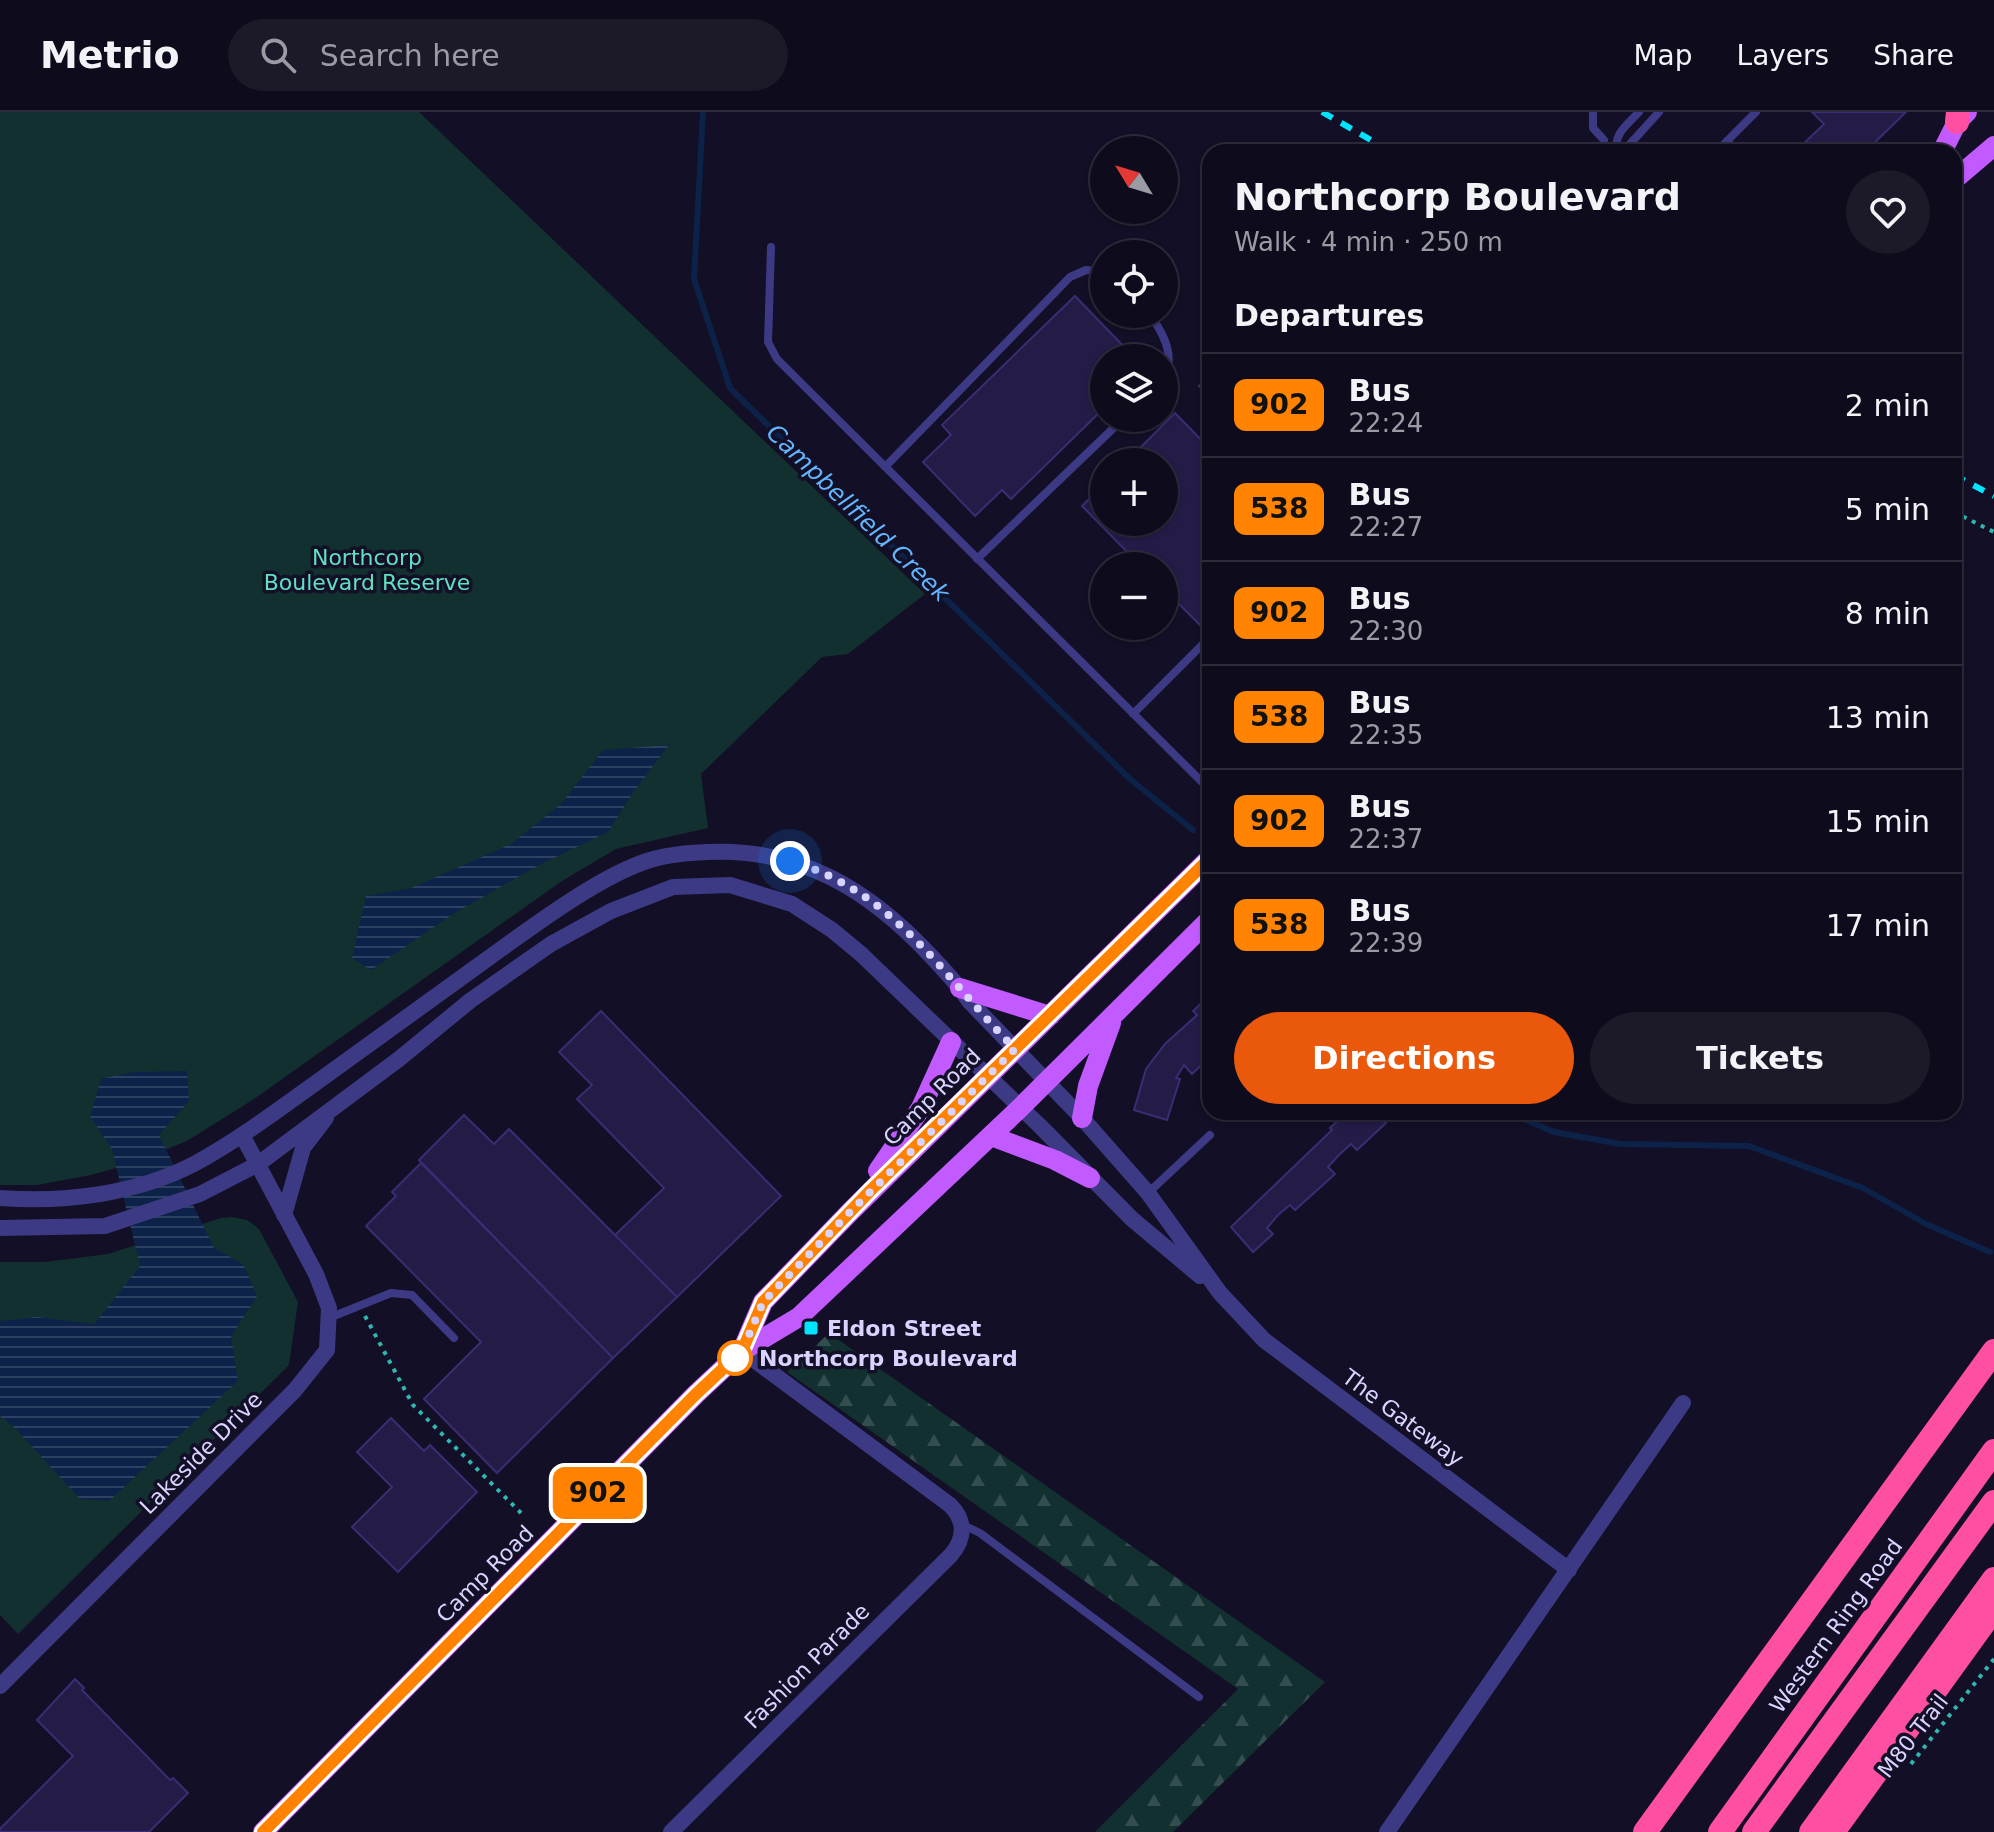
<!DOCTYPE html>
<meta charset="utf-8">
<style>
body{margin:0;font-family:"DejaVu Sans",sans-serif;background:#1c1929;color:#f1f3f6;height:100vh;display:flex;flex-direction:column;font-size:30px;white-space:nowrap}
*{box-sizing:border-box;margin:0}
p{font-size:26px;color:#9b9ba3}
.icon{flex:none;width:44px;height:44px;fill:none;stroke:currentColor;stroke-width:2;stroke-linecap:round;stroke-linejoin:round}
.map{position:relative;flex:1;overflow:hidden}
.drawer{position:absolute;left:1202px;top:32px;width:760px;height:976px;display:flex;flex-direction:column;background:#0e0b1c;border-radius:24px;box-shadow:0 2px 6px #0004,0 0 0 2px #2e2b3b}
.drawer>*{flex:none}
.badge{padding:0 16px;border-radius:12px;font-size:28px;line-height:52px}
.needle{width:52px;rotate:308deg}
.buttons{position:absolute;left:1090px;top:24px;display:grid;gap:16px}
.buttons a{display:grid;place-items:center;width:88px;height:88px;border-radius:50%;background:#0e0b1c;box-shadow:0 2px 6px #0004,0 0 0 2px #2e2b3b;font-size:40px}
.you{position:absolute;width:40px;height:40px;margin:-20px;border:6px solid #fff;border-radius:50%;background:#1a73e8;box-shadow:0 0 0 12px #1a73e833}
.map>.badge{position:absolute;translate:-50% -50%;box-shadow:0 0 0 4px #fff}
h2{padding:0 32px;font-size:30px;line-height:72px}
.round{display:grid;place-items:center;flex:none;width:84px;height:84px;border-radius:42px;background:#1c1929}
.headline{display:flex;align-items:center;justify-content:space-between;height:136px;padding:0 32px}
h1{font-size:38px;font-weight:800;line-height:60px}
.cta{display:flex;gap:16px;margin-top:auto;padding:16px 32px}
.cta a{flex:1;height:92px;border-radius:48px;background:#ea580c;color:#fff;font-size:32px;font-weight:800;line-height:92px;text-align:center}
.cta a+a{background:#1c1929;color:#f1f3f6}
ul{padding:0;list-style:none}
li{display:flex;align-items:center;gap:24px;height:104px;padding:0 32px;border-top:2px solid #2e2b3b}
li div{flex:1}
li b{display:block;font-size:30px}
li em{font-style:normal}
li .badge{min-width:88px;font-weight:700;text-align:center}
header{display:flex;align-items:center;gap:48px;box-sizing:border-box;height:112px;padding:0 40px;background:#0e0b1c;border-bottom:2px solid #2e2b3b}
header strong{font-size:38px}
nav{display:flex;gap:44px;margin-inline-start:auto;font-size:28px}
.search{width:560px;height:72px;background:#1c1929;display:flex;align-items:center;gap:20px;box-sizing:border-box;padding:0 28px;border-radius:44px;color:#9b9ba3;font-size:30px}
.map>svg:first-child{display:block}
.green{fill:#12302f}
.forest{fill:url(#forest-firs)}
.water{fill:url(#water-rules)}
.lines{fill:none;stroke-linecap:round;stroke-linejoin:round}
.stream{stroke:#0c2248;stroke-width:6}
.building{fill:#241b47;stroke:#3b2d73;stroke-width:2}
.path{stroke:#2fb8b0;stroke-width:4;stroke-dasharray:4 6;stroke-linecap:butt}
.lane{stroke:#3d3a85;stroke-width:8}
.street{stroke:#3d3a85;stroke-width:16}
.primary{stroke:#c25bff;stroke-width:20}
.highway{stroke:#ff4fa3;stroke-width:24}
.rail{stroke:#00e5ff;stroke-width:6;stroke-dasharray:12 10;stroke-linecap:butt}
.line-casing{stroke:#fff;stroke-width:18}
.line{stroke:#ff8200;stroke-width:12}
.walk{stroke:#d9d4ff;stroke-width:8;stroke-dasharray:0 14.4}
.poi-dot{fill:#00e5ff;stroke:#130f26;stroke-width:3}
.stop-dot{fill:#fff;stroke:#ff8200;stroke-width:4}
.labels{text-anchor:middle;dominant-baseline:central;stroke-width:7;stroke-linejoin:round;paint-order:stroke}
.park-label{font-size:22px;fill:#5fe0c0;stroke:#130f26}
.street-label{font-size:22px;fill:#d9d4ff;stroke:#130f26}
.poi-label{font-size:22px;font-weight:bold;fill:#d9d4ff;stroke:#130f26;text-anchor:start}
.stop-label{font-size:22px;font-weight:bold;fill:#d9d4ff;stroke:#130f26;text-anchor:start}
.water-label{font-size:24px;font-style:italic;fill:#62b6ff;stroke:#130f26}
</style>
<header>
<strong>Metrio</strong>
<div class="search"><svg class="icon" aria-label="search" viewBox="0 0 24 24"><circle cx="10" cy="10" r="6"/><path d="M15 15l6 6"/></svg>Search here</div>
<nav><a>Map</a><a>Layers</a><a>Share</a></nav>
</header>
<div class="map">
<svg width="1994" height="1720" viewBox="0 0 1994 1720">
<defs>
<pattern id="forest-firs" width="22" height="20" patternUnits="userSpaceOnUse" patternTransform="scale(2)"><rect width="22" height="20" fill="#12302f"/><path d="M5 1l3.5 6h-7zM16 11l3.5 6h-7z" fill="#344d4e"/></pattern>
<pattern id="water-rules" width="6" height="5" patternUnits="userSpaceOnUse" patternTransform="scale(2)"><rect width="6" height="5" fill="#0c2248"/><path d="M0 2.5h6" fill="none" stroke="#2f4163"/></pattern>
</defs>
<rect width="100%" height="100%" fill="#130f26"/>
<path class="green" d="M0 0H419L925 482 848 542 822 545 701 662 708 716 616 737 562 769 251 989 187 1029 127 1053 91 1063 37 1073H0Z
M232 1105 247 1108 259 1117 298 1190 289 1253 18 1522 0 1503V1150H45L108 1142 221 1106Z"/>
<path class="forest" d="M829 1221 1325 1570 1173 1720H1095L1238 1577 787 1260Z"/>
<path class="water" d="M669 633 634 679 608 720 541 752 453 802 371 858 352 846 366 784 411 776 511 732 561 692 603 638Z
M187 959 189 989 159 1023 214 1136 243 1152 257 1184 231 1225 238 1269 109 1389 80 1387 16 1317 0 1304V1209L37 1205 94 1212 140 1154 112 1037 90 1004 101 967 134 960Z"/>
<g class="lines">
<path class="stream" d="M703 0 694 167 730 276 1130 667 1193 718
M1507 1000 1554 1020 1620 1032 1749 1034 1863 1076 1926 1112 1990 1140"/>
</g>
<path class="building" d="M1812 0H1906L1865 40H1795L1824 12Z
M1075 184 1135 246H1104V296L1011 387 1002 378 975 404 923 350 951 323 942 313Z
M1210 264V286L1199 274Z
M1175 301 1210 337V523L1164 477V454H1141L1082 394 1104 372V410H1164V350H1126Z
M1210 883V945L1192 962 1184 953 1176 966 1180 967 1167 1008 1134 998 1146 957 1165 932 1197 903 1193 899Z
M601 899 781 1084 677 1185 615 1123 664 1076 577 987 592 973 559 940Z
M1347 1000H1385L1380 1004 1386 1011 1357 1038 1351 1032 1339 1043 1328 1055 1335 1062 1295 1098 1290 1093 1278 1103 1267 1116 1273 1122 1253 1140 1231 1115 1332 1018 1330 1016Z
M464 1003 494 1032 509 1017 677 1185 613 1246 419 1048Z
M421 1051 613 1246 497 1361 424 1287 481 1230 366 1114 396 1084 392 1080Z
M391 1306 424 1339 430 1333 477 1380 398 1460 352 1415 392 1375 357 1340Z
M75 1567 84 1576 82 1578 170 1668 173 1666 188 1681 149 1720H0V1717L73 1644 37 1608Z"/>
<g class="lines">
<path class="path" d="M1954 400 1994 420
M365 1204 413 1293 521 1401
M1911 1652 1994 1547"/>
<path class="lane" d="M1593 0V16L1604 28
M1617 37C1614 21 1629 11 1639 0
M1626 40 1630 32 1659 0
M1717 40 1727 29
M1738 40 1727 29 1756 0
M771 135 768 230 777 247 1210 678
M1149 202C1163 220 1176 244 1164 266
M885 355 1070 165 1086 158 1104 160
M977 447 1124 306
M1133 602 1206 529
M1148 1081 1210 1023
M329 1206 391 1181 412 1183 454 1226
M963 1413 980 1421 1199 1585"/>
<path class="street" d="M0 1086C65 1091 136 1082 194 1052 240 1027 282 995 324 965 380 925 435 885 490 845 533 814 601 763 650 748 669 742 690 741 709 740 801 736 869 778 930 843 944 858 958 872 969 889L1082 1006 1148 1081 1220 1181 1264 1228 1569 1458
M284 1103 303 1036 326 1006
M0 1116 105 1114 200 1082 258 1052 399 947 471 888 551 832 611 799 673 775 730 773 792 792 832 818 861 842 1041 1015 1132 1107 1200 1164
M0 1574 295 1278 327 1238 329 1196 316 1162 242 1023
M671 1720 951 1443C965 1426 966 1409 950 1393L742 1239
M1387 1720 1683 1291"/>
<path class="primary" d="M1942 40 1957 10 1967 0
M1954 68 1994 34
M960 876 1050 904
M1082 1006 1088 974 1111 911
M991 1024 1055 1048 1090 1066
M878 1059 921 996 951 930
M742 1239 763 1190 851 1099 1210 746
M263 1720 696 1282 742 1239 799 1205 1020 996 1210 807"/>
<path class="highway" d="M1957 10 1958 0
M1645 1720 1994 1239
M1720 1720 1994 1339
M1754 1720 1994 1390
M1811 1720 1994 1467
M1833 1720 1994 1497"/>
<path class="rail" d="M1322 0 1392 40
M1954 363 1994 384"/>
</g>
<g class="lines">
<defs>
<path id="line" d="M263 1720 696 1282 742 1239 763 1190 870 1079 1210 746"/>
</defs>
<use href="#line" class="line-casing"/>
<use href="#line" class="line"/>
<path class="walk" d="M735 1246 742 1239 763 1190 851 1099 1015 937C943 864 894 779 790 749"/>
</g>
<rect class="poi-dot" x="803" y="1208" width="16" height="16" rx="4"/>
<circle class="stop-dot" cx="735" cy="1246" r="16"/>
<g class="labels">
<g class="park-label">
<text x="367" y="445">Northcorp<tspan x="367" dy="25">Boulevard Reserve</tspan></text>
</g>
<g class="street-label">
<text transform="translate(932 985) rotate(-45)">Camp Road</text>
<text transform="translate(1403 1306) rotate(37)">The Gateway</text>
<text transform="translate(201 1341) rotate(-45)">Lakeside Drive</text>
<text transform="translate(485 1462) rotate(-45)">Camp Road</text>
<text transform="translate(1836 1514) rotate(-54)">Western Ring Road</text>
<text transform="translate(807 1554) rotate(-45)">Fashion Parade</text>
<text transform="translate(1913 1624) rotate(-52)">M80 Trail</text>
</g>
<g class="poi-label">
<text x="827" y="1216">Eldon Street</text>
</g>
<g class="stop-label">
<text x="759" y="1246">Northcorp Boulevard</text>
</g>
<g class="water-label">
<text transform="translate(858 401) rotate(44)">Campbellfield Creek</text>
</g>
</g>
</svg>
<div class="buttons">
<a><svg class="needle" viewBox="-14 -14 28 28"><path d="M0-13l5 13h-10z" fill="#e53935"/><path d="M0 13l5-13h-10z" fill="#9b9ba3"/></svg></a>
<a><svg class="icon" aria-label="locate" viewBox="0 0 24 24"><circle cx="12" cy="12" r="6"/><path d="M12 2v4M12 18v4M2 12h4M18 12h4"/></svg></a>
<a><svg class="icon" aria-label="layers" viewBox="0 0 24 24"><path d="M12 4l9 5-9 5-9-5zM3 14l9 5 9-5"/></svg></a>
<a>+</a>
<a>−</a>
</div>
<div class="you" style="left:790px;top:749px"></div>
<b class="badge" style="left:598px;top:1381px;background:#ff8200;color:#111">902</b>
<section class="drawer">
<div class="headline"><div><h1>Northcorp Boulevard</h1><p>Walk · 4 min · 250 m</p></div><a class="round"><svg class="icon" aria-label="heart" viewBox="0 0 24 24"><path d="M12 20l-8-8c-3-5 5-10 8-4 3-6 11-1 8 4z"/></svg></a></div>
<h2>Departures</h2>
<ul>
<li><span class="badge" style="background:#ff8200;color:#111">902</span><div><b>Bus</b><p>22:24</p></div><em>2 min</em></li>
<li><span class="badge" style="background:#ff8200;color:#111">538</span><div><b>Bus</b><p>22:27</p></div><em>5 min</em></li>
<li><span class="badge" style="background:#ff8200;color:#111">902</span><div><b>Bus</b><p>22:30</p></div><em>8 min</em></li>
<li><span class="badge" style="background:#ff8200;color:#111">538</span><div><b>Bus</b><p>22:35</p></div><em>13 min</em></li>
<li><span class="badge" style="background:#ff8200;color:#111">902</span><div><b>Bus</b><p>22:37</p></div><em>15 min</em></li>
<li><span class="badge" style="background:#ff8200;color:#111">538</span><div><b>Bus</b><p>22:39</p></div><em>17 min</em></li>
</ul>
<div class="cta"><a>Directions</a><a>Tickets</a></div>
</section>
</div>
